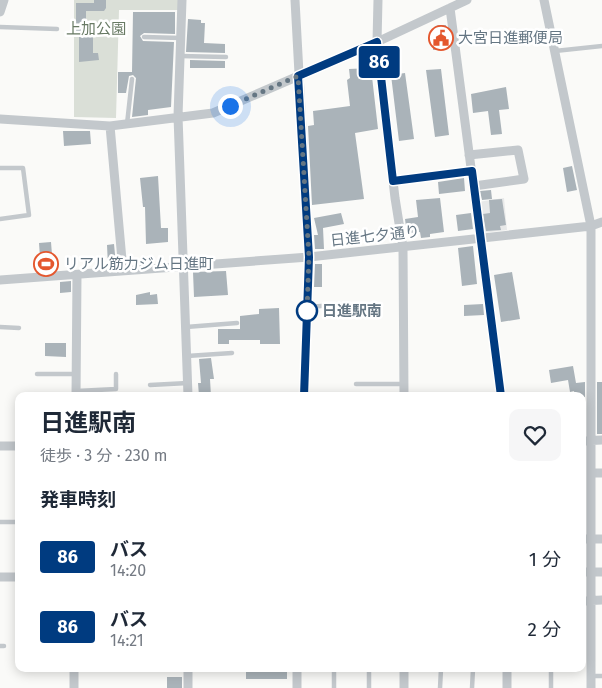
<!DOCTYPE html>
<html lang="ja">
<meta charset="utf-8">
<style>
body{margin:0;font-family:"Fira Sans","Noto Sans JP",sans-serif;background:#f6f6f7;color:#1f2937;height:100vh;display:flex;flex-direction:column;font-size:19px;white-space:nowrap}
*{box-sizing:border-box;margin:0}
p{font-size:16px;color:#747a83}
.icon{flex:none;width:28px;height:28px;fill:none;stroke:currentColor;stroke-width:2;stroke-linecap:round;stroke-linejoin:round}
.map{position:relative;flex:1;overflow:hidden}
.side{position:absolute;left:15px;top:392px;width:571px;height:280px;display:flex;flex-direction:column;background:#fff;border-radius:10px;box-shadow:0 2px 12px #0003}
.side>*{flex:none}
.badge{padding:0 10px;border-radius:4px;font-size:18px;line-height:32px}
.you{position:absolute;width:25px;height:25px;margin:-12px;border:4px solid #fff;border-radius:50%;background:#1a73e8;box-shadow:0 0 0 8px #1a73e833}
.map>.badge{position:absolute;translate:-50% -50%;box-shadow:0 0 0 2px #fff}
h2{padding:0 25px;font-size:19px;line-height:45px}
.round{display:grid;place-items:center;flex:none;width:52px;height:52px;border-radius:10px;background:#f6f6f7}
.overview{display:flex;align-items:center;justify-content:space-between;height:85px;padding:0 25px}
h1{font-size:24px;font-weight:700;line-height:38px}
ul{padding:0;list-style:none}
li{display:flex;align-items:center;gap:15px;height:70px;padding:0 25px}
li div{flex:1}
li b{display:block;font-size:19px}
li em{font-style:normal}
li .badge{min-width:55px;font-weight:700;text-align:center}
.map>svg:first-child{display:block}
.built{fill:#e8e9e9}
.green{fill:#dadfd7}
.building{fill:#aab3b9}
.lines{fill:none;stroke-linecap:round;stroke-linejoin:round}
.lane{stroke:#c3c8cc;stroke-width:4.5}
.street{stroke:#c3c8cc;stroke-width:9}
.line-casing{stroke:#fff;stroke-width:11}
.line{stroke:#003b80;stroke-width:8}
.walk{stroke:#657683;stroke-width:5;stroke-dasharray:0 9}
.stop-dot{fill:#fff;stroke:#003b80;stroke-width:2.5}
.labels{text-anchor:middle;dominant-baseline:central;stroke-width:5;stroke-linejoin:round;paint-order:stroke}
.park-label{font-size:15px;fill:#687a64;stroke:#fff}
.poi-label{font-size:15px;fill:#657683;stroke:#fff;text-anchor:start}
.street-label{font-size:15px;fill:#657683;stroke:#fff}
.stop-label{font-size:15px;font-weight:bold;fill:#657683;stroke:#fff;text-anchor:start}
</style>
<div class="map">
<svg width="602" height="688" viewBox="0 0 602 688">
<rect width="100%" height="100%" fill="#fafaf8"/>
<path class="built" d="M504 198 507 230 483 233 478 202Z"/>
<path class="green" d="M74 0H178V10H119L116 118 74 117Z"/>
<path class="building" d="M94 0H106V8L104 11H86V35H76V3H94Z
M133 12H175V34L144 33 140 36 143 41 174 42 171 107 148 110V115L132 117 136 78 133 75 129 76 126 93H118V72H132Z
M188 19 201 20V23H205L204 43 225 44V53L186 52Z
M438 25H446L448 49 433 50 434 27Z
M79 35H93V53H98L99 60 79 62Z
M190 60 225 61V68H190Z
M371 68 378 129 355 133 364 199 312 205 308 126 314 125 313 111 350 106 347 80 350 78 349 69Z
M441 69 449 135 435 137 426 70Z
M405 73 414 139 399 141 391 75Z
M506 87 509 109 499 110 502 134 491 135 488 111 473 113 471 94Z
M63 131H90L91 144 64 146Z
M572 166 577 190 567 192 563 168Z
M158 176 161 228H168V242L146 244 145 207H143L140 178Z
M464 178 465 191 439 194 438 182Z
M491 190 492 199 482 200 480 191Z
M440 198 444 232 430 234V237L421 238 420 232 407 234 405 219 418 217 416 200Z
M502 199 506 225 500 226 501 230 486 231 483 214 490 213 489 200Z
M341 213 344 224 323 228 324 249H315L314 235H318L314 218Z
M471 213 473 229 458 231 456 215Z
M51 242 53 267 51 270 41 271 39 243Z
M114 244 116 265 108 266 107 245Z
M473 246 477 284 462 286 458 248Z
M315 264H322V287H314Z
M226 271 228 295 194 297 193 272Z
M512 272 520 319 501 322 494 275Z
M71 281V292L60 293V282Z
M150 292V295L157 294 158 304 136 305V295Z
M483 304 484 315 464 316V305Z
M279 308 280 344H260V340H229V344H218V329H240V316L259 314V309Z
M45 343H66V357L45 356Z
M211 358 214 379H210L211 396H199L198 383H201L199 359Z
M573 366 576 383 585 382V397L575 396 574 391 570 392 568 380 551 383 549 370Z
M597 382H602V434H597Z
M246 669H287V679H246Z
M167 677H182V688H167Z"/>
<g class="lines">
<path class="lane" d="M0 27 57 29
M144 37 181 38
M555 51 602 46
M180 56 226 57
M127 124 132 79
M0 168H23L29 215 0 219
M307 307 336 305
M0 327 19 328
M186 327 237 323
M187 356 232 353
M37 374H76
M356 384H404
M150 385 188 383
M77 391 116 389V374
M0 522H19
M0 646H4
M369 669V688
M591 676H602
M334 688V669
M440 688 441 669
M472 688 473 669
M551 688V669"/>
<path class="street" d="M182 0 178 116 188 396
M295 0 309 257 304 396
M378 0 377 42 395 198 403 248 404 396
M544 0 591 226V688
M450 8 501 396
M0 12 4 0
M0 119 110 126 213 113 377 42 467 0
M110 126 123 271
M469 155 518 150 524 179 474 186
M393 181 471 171
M0 280 309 257 591 226 602 222
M76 396 77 275
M582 441 602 440
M0 446H19
M591 473H602
M582 539H602
M582 572H602
M0 577H19
M582 601 602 600
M74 669V688
M404 669V688
M188 688V669
M297 688V669
M507 688V669"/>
</g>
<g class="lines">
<defs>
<path id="line" d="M304 396 309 257 298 76 377 42 393 181 472 171 501 396"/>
</defs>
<use href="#line" class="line-casing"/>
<use href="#line" class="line"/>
<path class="walk" d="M230 106 298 76 309 257 307 311"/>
</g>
<defs>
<symbol id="civic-ring" viewBox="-11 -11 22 22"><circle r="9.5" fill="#fff" stroke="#e4572e" stroke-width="1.5"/><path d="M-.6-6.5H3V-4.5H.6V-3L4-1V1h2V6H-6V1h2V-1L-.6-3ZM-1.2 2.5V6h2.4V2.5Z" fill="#e4572e"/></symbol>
<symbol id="stadium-ring" viewBox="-11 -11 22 22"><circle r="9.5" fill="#fff" stroke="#e4572e" stroke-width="1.5"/><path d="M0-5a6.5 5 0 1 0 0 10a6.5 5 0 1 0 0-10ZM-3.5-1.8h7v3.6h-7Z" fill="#e4572e"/></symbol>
</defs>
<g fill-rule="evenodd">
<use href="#civic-ring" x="427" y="24" width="28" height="28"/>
<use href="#stadium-ring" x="32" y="250" width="28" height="28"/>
</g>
<circle class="stop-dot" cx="307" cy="311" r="10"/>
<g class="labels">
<g class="park-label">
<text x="96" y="29">上加公園</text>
</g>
<g class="poi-label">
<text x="458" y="38">大宮日進郵便局</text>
<text x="64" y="264">リアル筋力ジム日進町</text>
</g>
<g class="street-label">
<text transform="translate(375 236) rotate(-6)">日進七夕通り</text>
</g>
<g class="stop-label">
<text x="322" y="311">日進駅南</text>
</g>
</g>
</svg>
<div class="you" style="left:230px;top:106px"></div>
<b class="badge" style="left:379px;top:62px;background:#003b80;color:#fff">86</b>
<section class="side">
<div class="overview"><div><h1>日進駅南</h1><p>徒歩 · 3 分 · 230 m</p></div><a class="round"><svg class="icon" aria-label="heart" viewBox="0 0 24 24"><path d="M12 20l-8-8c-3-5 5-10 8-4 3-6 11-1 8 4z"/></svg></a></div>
<h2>発車時刻</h2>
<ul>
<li><span class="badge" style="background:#003b80;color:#fff">86</span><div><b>バス</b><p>14:20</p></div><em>1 分</em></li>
<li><span class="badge" style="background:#003b80;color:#fff">86</span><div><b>バス</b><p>14:21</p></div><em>2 分</em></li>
</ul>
</section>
</div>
